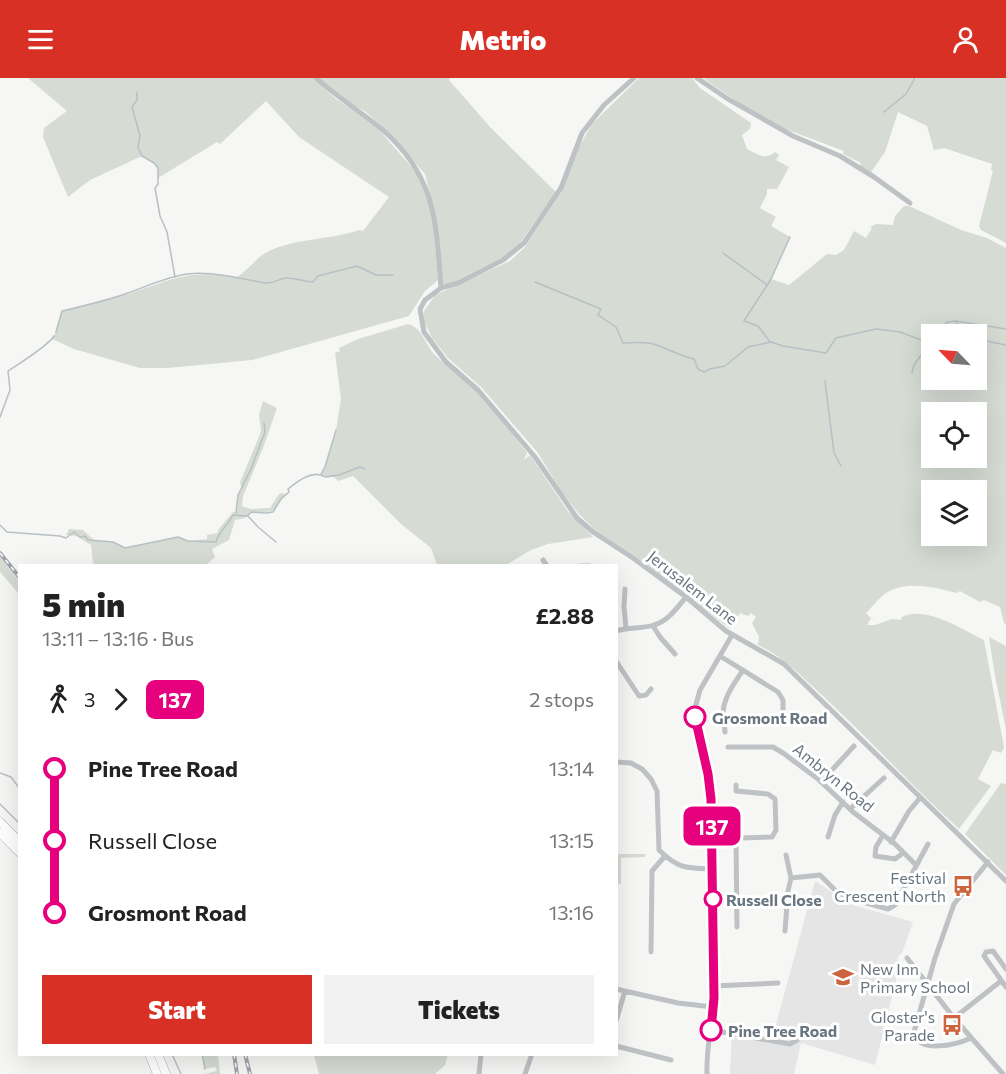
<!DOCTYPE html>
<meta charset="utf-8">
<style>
body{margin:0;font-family:Commissioner,sans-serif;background:#f2f2f2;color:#222;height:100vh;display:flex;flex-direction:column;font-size:22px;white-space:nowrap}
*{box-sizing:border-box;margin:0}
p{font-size:20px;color:#767676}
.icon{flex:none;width:33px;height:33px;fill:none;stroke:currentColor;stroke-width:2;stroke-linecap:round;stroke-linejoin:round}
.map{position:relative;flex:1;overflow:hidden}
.drawer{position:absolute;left:18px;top:486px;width:600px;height:492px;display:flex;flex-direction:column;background:#fff;border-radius:0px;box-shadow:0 6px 24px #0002}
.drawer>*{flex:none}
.badge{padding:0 12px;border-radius:9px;font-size:21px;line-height:39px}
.needle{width:39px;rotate:295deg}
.buttons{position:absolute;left:921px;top:246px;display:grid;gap:12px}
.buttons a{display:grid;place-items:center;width:66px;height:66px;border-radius:0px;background:#fff;box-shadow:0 6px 24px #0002;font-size:30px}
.map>.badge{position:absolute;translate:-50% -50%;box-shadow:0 0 0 3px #fff}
.legs{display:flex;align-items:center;gap:9px;height:66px;padding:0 24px;font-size:20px}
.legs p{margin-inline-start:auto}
.summary{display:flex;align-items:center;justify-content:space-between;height:102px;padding:0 24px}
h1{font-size:33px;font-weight:800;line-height:45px}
.cta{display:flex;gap:12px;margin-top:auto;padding:12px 24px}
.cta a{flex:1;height:69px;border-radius:0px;background:#d93025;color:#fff;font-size:24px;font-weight:800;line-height:69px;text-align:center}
.cta a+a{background:#f2f2f2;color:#222}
ul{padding:0 24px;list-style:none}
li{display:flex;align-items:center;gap:21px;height:72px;font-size:22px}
li i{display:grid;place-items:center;width:9px;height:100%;margin:0 8px;background:currentColor}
li i::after{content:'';width:15px;height:15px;margin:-8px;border:4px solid;border-radius:50%;background:#fff}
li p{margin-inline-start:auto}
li:first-child i{background:linear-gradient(#0000 50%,currentColor 0)}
li:last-child i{background:linear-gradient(currentColor 50%,#0000 0)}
header{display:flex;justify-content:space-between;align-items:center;height:78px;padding:0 24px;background:#d93025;color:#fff;font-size:27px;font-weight:800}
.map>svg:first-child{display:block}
.built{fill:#e4e5e4}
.green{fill:#d6dbd4;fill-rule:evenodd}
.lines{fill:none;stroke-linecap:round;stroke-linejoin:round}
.stream{stroke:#b7c0c4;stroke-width:1.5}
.highway-casing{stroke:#b2b5b8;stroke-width:9}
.minor{stroke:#bec2c5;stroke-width:5}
.highway{stroke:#fff;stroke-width:8}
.rail-casing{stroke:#9ea4a9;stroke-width:4}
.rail{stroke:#fff;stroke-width:1.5;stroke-dasharray:4.5;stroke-linecap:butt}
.line-1-casing{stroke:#fff;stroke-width:14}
.line-1{stroke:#e6007e;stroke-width:9}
.stop-1-dot{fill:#fff;stroke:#e6007e;stroke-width:3}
.labels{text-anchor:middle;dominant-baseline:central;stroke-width:6;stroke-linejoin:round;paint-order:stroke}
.street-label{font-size:16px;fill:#697681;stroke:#fff}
.stop-label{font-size:16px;font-weight:bold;fill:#697681;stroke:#fff;text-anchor:start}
.poi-label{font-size:16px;fill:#697681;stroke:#fff;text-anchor:end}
</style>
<header><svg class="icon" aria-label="menu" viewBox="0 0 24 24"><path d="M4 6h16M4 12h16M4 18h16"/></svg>Metrio<svg class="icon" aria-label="person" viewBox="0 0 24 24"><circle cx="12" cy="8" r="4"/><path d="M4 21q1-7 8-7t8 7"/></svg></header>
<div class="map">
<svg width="1006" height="996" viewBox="0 0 1006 996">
<rect width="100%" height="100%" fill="#f6f6f4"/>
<path class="built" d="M815 803 852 827 913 844 902 875 897 880 900 886 875 987 801 965 794 996H730L732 953 772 961Z"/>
<path class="green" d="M28 0H313L336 21 361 37 379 52 416 94 427 114 434 151 438 202 425 213 409 238 252 282 167 290H140L74 271 52 261 56 254 62 233C82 228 101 223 121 218 168 204 185 190 237 199 248 192 258 178 269 173 293 161 333 161 360 152L363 153 389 119 299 59 266 23 220 66 217 64 158 100V90L154 85 142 78 90 102 68 119 43 59 44 50 67 33Z
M319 0H450L449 2 490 49 556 114 518 168 507 177 454 204 446 207 443 206 436 141 425 96 388 54 366 34 345 22Z
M639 0H692L700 10 751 45 750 51 742 57 747 71C757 76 766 83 775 74L779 77 776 82 789 89 777 111H767V116L760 130 776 139 771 148 790 159 771 201 789 207 827 176 836 177 844 172 854 153 866 160 872 150 870 149 876 146 893 147 895 138 904 128H909L961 152 987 160 1006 170V546L1004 545 1000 529 984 522 980 524 960 513 956 515C937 509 904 502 886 515 881 518 871 530 866 535L871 540 867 547H875L892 541 901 542 902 539C926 527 963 552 984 562L1004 669 1001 675 993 672 978 701 991 708 959 751C912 708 869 661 823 618 802 599 784 579 758 567L759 559 752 545 756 539 751 535 748 538 740 535 729 550 636 479 600 457 579 436 561 413 538 375 482 310 448 280 432 260 424 243V233L435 217 510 183 524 170 561 115 576 74 592 46ZM932 256H976V302H932ZM932 334H976V380H932ZM932 412H976V458H932Z
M703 0H1006V165L981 152 979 148 993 93 991 92 992 86 944 70 934 72 927 48 898 34 885 74 871 94 860 88 861 85 843 76 844 73 780 49 739 25Z
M408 246C423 250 425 267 435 277 448 290 464 301 477 314 495 333 511 354 527 375L524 382 530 377 567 432 593 459 548 466 531 472 506 487H437L431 470 401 446 353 398 338 403 334 399H325L321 396 325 389 336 352 341 321 335 275 340 273 339 270 358 261Z
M263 323 277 330 263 370 243 418 242 428 251 431 270 430 279 416 283 415 286 417C267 434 283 434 252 434L245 440 235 442 229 462 212 471 215 479 206 487H97L93 485 91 467 76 458 66 457 69 451 83 452 95 463 113 464 125 470 178 459 189 463 207 461V457L218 455V452L233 434H237L238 417 242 411 240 404 259 359 261 352 259 337Z
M0 478 19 503V516L0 494Z
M989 559 1006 568V651L995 598Z
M1001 705 1006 706V797L965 756Z
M617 776H646L645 779 621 780V806H617Z
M202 977H218L220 996H205L216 993 217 991 215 989 205 991Z
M314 977V976L448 977 445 987 435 996H319Z"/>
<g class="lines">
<path class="stream" d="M137 14V22L132 29 140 58 138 69 142 78 154 85 158 90V106L155 110 160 138 167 154 175 199
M884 34 906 16 914 2V0
M723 175 766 206
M535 204 601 231 598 237 616 249 623 265C633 265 644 263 653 266 667 270 678 277 694 281L698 291 704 294 710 291 725 288 748 269 771 264 783 268 826 275 836 260 876 251 900 254 932 266
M956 244 963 256
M56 254 62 233C83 228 105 223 125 216 145 209 166 199 187 196 212 193 240 200 264 205 272 206 279 201 286 200 290 199 306 204 313 204L318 198 357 188 376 197H393
M936 256 947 244 956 243 1006 251
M976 261 1006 267
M770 264 758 248 744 243 771 201 790 159
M912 295 914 287 932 262
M825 303 834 375 841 388
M0 339 10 312 8 293C20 285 48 268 54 258
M321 396 325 389 336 352
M236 435 238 417 251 391 265 354 264 345
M248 438 258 449 276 464
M0 447 7 454 60 458 66 460 74 454 80 459 85 458 88 462 113 464 125 470 178 459 188 463 216 464C219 453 228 447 233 437L247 438 252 434 266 435 273 434 281 421 289 414 288 411C298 403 313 391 325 399L339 397 360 389 365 391
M0 695 11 699 20 711
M0 726 20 746
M172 976 181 996
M202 976 205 991"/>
<defs>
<path id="highway" d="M0 744 20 764
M0 755 20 775
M149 976 157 996
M158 976 166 996"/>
</defs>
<use href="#highway" class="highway-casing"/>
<path class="minor" d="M316 0C338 20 363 35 385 54 437 101 436 146 441 210
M634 0 604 27 582 55 561 110 524 165 503 182 458 205 441 210 425 222 420 231 424 254 446 284 478 312 507 346 535 379 577 440 593 454 633 480 686 519 726 553 784 586 1006 803
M697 0 728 21 793 58 840 78 874 99 910 125
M543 482 547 488
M581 488H589
M625 511 624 529 626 550
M653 548 660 559 675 576
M616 553C629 549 642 551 654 547 668 543 677 530 686 519
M720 578 778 614 783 622V632
M616 583 639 618 646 617 651 611
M725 654C725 649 723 644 723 639 722 621 734 606 743 592
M728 669H773L783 675 818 701 853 734 895 766 916 787
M616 684 631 685 642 691 651 701 657 713 659 772C678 791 687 790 713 791
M821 704 854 668
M850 731 884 700
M883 757 876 769 875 778 895 781 903 775
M828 759 835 737 843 724
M712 761 772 759 776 752 775 721 768 716 736 713V707
M736 761 737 849
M891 764 909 733 920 720
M791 800 820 797 837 814 852 821 888 831 895 827 928 766
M785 853 788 813 791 800 786 777
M651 874 652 793 665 778
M907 880 954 940 1003 996
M1006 891 993 873 986 874 984 878 1006 909
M713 908 778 905
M616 911 678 925 713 929
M954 940 1001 903
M616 943 625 913
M711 952 790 966 797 962
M971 960C956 967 918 976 914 954L935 880 954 826 988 784
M616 968 671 982
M479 996 481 976
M525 996 532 976
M707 996C706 970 712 946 714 920L711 721 708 696 696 646 695 630 700 612 732 557"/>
<use href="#highway" class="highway"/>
<defs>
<path id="rail" d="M0 475 20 500
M234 976 237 996
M245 976 250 996"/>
</defs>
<use href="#rail" class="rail-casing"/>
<use href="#rail" class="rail"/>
</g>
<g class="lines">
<defs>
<path id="line-1" d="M695 639 708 696 711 721 714 920 711 952"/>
</defs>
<use href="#line-1" class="line-1-casing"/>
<use href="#line-1" class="line-1"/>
</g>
<defs>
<symbol id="bus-bare" viewBox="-9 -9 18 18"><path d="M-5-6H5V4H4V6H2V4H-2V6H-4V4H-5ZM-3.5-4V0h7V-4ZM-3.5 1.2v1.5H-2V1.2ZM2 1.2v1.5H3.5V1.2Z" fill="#cc643e" stroke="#fff" stroke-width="2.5" paint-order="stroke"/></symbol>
<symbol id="school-bare" viewBox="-9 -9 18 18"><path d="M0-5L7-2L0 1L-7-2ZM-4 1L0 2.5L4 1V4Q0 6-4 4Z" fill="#cc643e" stroke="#fff" stroke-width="2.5" paint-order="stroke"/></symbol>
</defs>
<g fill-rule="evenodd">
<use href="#bus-bare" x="948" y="793" width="30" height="30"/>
<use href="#school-bare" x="828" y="884" width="30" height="30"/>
<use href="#bus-bare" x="937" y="932" width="30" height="30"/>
</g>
<g class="stop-1-dot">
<circle cx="695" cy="639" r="10"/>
<circle cx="713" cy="821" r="8"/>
<circle cx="711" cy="952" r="10"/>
</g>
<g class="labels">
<g class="street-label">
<text transform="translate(693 509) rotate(38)">Jerusalem Lane</text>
<text transform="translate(834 699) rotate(39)">Ambryn Road</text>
</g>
<g class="stop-label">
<text x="712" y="639">Grosmont Road</text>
<text x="726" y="821">Russell Close</text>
<text x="728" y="952">Pine Tree Road</text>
</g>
<g class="poi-label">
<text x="946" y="799">Festival<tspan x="946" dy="18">Crescent North</tspan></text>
<text x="860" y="890" text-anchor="start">New Inn<tspan x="860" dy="18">Primary School</tspan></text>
<text x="935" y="938">Gloster's<tspan x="935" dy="18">Parade</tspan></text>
</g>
</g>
</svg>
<div class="buttons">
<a><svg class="needle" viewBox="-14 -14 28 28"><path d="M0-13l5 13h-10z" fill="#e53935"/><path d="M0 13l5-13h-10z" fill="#767676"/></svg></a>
<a><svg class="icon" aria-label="locate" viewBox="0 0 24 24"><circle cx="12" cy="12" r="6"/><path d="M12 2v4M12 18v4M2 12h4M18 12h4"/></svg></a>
<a><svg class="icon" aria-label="layers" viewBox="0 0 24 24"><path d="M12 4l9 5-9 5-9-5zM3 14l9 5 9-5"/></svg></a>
</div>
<b class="badge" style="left:712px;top:748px;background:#e6007e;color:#fff">137</b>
<section class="drawer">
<div class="summary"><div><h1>5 min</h1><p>13:11 – 13:16 · Bus</p></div><b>£2.88</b></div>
<div class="legs"><svg class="icon" aria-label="walk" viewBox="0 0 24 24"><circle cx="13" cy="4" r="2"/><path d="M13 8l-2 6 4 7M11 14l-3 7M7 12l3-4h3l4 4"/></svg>3<svg class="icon" aria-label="forward" viewBox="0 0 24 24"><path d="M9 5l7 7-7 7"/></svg><b class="badge" style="background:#e6007e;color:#fff">137</b><p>2 stops</p></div>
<ul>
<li><i style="color:#e6007e"></i><b>Pine Tree Road</b><p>13:14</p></li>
<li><i style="color:#e6007e"></i><span>Russell Close</span><p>13:15</p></li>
<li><i style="color:#e6007e"></i><b>Grosmont Road</b><p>13:16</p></li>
</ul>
<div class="cta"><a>Start</a><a>Tickets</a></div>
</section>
</div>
